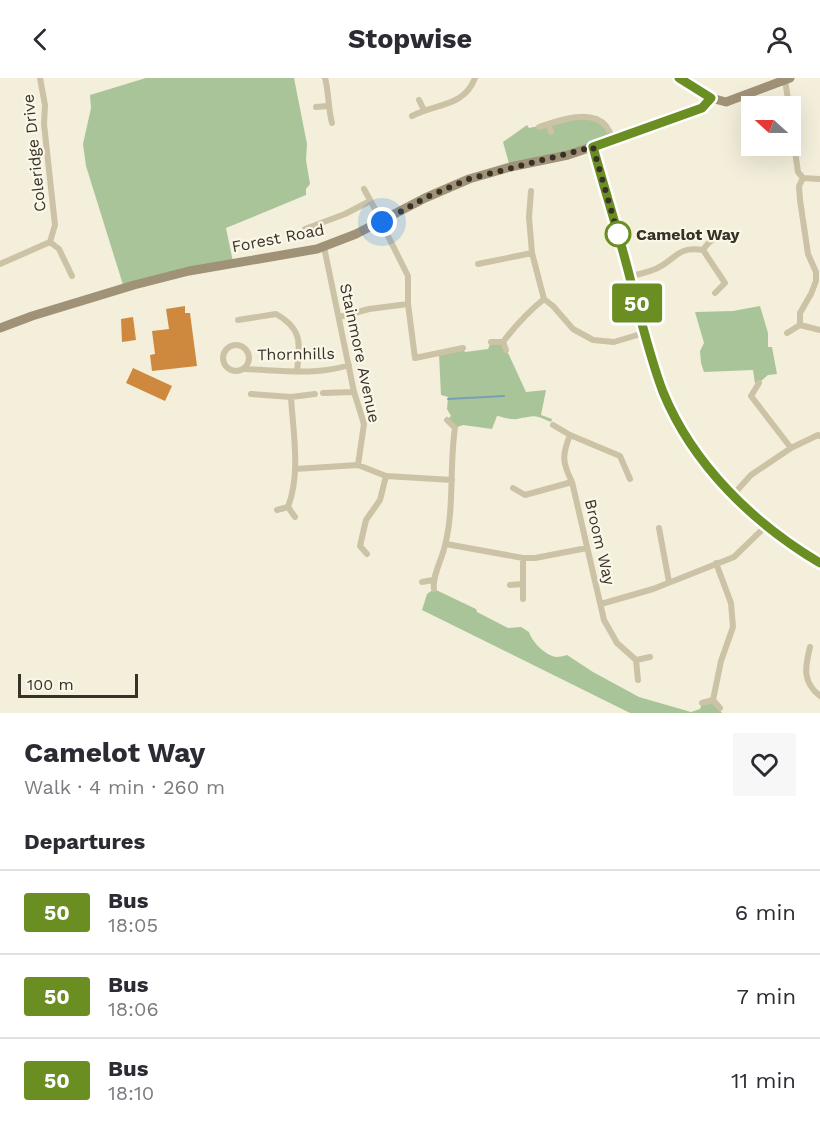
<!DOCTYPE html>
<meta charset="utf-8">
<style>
body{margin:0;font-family:"Work Sans",sans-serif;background:#f7f7f7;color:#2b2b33;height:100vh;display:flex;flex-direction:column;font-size:22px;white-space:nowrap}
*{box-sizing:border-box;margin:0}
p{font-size:20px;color:#7c7c81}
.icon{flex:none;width:33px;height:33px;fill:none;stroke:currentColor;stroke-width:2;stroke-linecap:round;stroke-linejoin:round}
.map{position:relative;height:635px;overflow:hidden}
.drawer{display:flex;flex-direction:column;background:#fff;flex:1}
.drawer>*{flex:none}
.badge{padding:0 12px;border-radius:4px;font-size:21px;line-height:39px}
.needle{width:39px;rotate:291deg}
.buttons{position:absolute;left:741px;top:18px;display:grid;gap:12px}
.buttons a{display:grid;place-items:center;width:60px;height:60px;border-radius:0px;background:#fff;box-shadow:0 6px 24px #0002;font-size:30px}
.scale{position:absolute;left:18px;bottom:15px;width:120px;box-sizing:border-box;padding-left:6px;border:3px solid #383127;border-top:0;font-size:16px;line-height:21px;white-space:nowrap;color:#383127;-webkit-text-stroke:4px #fbf7e8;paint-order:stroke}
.you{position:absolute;width:30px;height:30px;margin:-15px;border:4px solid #fff;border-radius:50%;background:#1a73e8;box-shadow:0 0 0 9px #1a73e833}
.map>.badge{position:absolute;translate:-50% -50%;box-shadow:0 0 0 3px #fff}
h2{padding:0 24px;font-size:22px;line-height:54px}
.round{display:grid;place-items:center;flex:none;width:63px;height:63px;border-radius:0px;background:#f7f7f7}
.headline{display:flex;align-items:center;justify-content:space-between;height:102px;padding:0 24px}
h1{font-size:28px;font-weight:700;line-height:45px}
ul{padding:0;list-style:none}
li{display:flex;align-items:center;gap:18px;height:84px;padding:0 24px;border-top:2px solid #e1e1e2}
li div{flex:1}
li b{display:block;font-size:22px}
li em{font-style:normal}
li .badge{min-width:66px;font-weight:700;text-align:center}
header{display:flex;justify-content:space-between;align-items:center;height:78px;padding:0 24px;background:#fff;font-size:27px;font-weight:700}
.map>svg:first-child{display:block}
.green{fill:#aac49a}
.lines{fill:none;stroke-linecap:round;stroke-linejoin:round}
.stream{stroke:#78a0b2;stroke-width:2}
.building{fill:#ce893f}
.street{stroke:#ccc2a6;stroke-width:6}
.secondary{stroke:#a09277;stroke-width:9}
.line-casing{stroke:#fff;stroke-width:14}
.line{stroke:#6b8e23;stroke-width:9}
.walk{stroke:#383127;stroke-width:6;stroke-dasharray:0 10.8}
.stop-dot{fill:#fff;stroke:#6b8e23;stroke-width:3}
.labels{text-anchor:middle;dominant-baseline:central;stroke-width:4.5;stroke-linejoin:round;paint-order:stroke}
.street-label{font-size:16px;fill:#383127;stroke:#fbf7e8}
.stop-label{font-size:16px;font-weight:bold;fill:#383127;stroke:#fbf7e8;text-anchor:start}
</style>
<header><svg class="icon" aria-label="back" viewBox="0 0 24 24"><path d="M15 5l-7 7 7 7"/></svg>Stopwise<svg class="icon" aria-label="person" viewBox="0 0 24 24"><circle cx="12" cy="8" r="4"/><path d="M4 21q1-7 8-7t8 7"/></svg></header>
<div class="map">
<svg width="820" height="635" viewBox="0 0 820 635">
<rect width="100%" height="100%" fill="#f3efdb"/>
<path class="green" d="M146 0H294L307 66 306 82 310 106 306 111V117L226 150 233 184 124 210 86 88 83 66 91 30 90 17Z
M566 40C592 41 601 36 613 61L510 89 503 64 527 47 529 50 539 48Z
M760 228 768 255V269H772L777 296 768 297 759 305H755L753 292 704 294 701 285 700 273 704 265 695 234 733 233Z
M491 264H503L526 314 546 312 541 337 552 341 551 344C532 336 536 338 517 341 511 342 503 339 497 338L492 351 463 347 455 350 447 342 451 338 447 331 448 319 441 317 439 276 463 270 465 274 488 271Z
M434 511 476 531 477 534 508 550 521 549 529 554C532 564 545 577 556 579 560 579 563 578 567 577L593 594 639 619 691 634 700 631 702 625 713 622 722 635H630L422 532 427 516Z"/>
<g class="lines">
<path class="stream" d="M448 321 504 318"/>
</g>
<path class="building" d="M185 228V235H190L197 288 152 293 150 277 155 276 152 253 169 251 166 231Z
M133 239 136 262 122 264 121 241Z
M133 290 172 308 165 323 126 305Z"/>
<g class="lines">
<path class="street" d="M325 0C329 15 328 30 332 45
M679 0 711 20
M785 2 789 28
M419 22 424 32
M316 29 327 28
M412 38C437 25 464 29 475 0
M790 39 798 94 803 100
M548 46 551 54
M539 49C557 43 591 30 606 48 609 52 611 57 613 61
M593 69 653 285C683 374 740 437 820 485
M803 100 820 101
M364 111 382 144
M531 113 529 139 532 175 544 221 553 228 573 251 593 262 614 264 644 255
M305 151 345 136 370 123
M50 164 59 171 72 198
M324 169 354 314 364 346 358 387
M703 172 725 205 715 215
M0 186 50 164 55 147 44 46 45 27 40 0
M478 186 532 175
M630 198C641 196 654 193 663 187 679 176 681 169 703 172 710 161 718 158 731 156
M408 226 415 280 463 270
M339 239 369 231 408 226V198L388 158
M238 242 276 236C303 251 300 266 297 293
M800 247V235L811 216 816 203V194L808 176 800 122 799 108 803 100
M800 247 820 252
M787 255 800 247
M491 264H503
M223 280a13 13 0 1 1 26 0a13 13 0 1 1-26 0Z
M506 272 503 264C515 248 528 234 544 221
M244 291C278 292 317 298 349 287
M759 305 751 318 791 370
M323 315 354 314
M251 316 291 319 315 316
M447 342 455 350
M553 347 570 357
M295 391 358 387 386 398 452 402
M630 401 620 378 570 357C562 377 562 384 572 404L604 542 617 565 636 582 638 602
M513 410 525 417 572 404
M732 418 751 397 791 370 818 357 820 358
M288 429C301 395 293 354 291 319
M288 429 295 439
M277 432 288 429
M659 450 669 504
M446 466 523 480H535L587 470
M367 476 360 468 366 442 380 422 386 398
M523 480V521
M422 504 433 502
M510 507 523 506
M434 511C432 499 441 483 444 471 455 432 449 389 455 350
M601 526 653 511 734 479 766 448
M810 569C805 589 802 604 820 618
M636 582 650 579
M713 622 721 583 733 549 731 525 716 485
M713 622 720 630
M702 625 713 622"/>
<path class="secondary" d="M0 250 32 238 134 207 189 193 317 171 356 156 425 120 469 101 510 89 568 77 692 35 702 30 711 20 726 24 790 0"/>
</g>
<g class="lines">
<defs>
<path id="line" d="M679 0 711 20 702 30 593 69C605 113 619 156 630 200 640 238 649 277 663 314 693 387 753 445 820 485"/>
</defs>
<use href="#line" class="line-casing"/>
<use href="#line" class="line"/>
<path class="walk" d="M382 144 425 120 469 101 593 69 618 156"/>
</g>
<circle class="stop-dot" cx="618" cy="156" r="12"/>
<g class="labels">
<g class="street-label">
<text transform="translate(34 75) rotate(-96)">Coleridge Drive</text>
<text transform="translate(278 160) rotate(-11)">Forest Road</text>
<text transform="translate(360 275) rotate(78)">Stainmore Avenue</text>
<text transform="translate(296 276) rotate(-1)">Thornhills</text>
<text transform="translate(600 464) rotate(77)">Broom Way</text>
</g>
<g class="stop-label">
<text x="636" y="156">Camelot Way</text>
</g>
</g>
</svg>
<div class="buttons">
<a><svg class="needle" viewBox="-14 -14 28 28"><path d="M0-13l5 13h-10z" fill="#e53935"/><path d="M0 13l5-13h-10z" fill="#7c7c81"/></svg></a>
</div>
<div class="scale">100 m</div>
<div class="you" style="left:382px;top:144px"></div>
<b class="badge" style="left:637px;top:225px;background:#6b8e23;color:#fff">50</b>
</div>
<section class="drawer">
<div class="headline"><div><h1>Camelot Way</h1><p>Walk · 4 min · 260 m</p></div><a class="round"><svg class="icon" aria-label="heart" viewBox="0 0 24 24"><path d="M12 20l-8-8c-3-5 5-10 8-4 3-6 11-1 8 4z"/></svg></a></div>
<h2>Departures</h2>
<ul>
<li><span class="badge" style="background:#6b8e23;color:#fff">50</span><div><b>Bus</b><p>18:05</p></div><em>6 min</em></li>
<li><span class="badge" style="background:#6b8e23;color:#fff">50</span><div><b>Bus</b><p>18:06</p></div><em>7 min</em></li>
<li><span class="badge" style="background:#6b8e23;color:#fff">50</span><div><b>Bus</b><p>18:10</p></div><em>11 min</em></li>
</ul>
</section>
